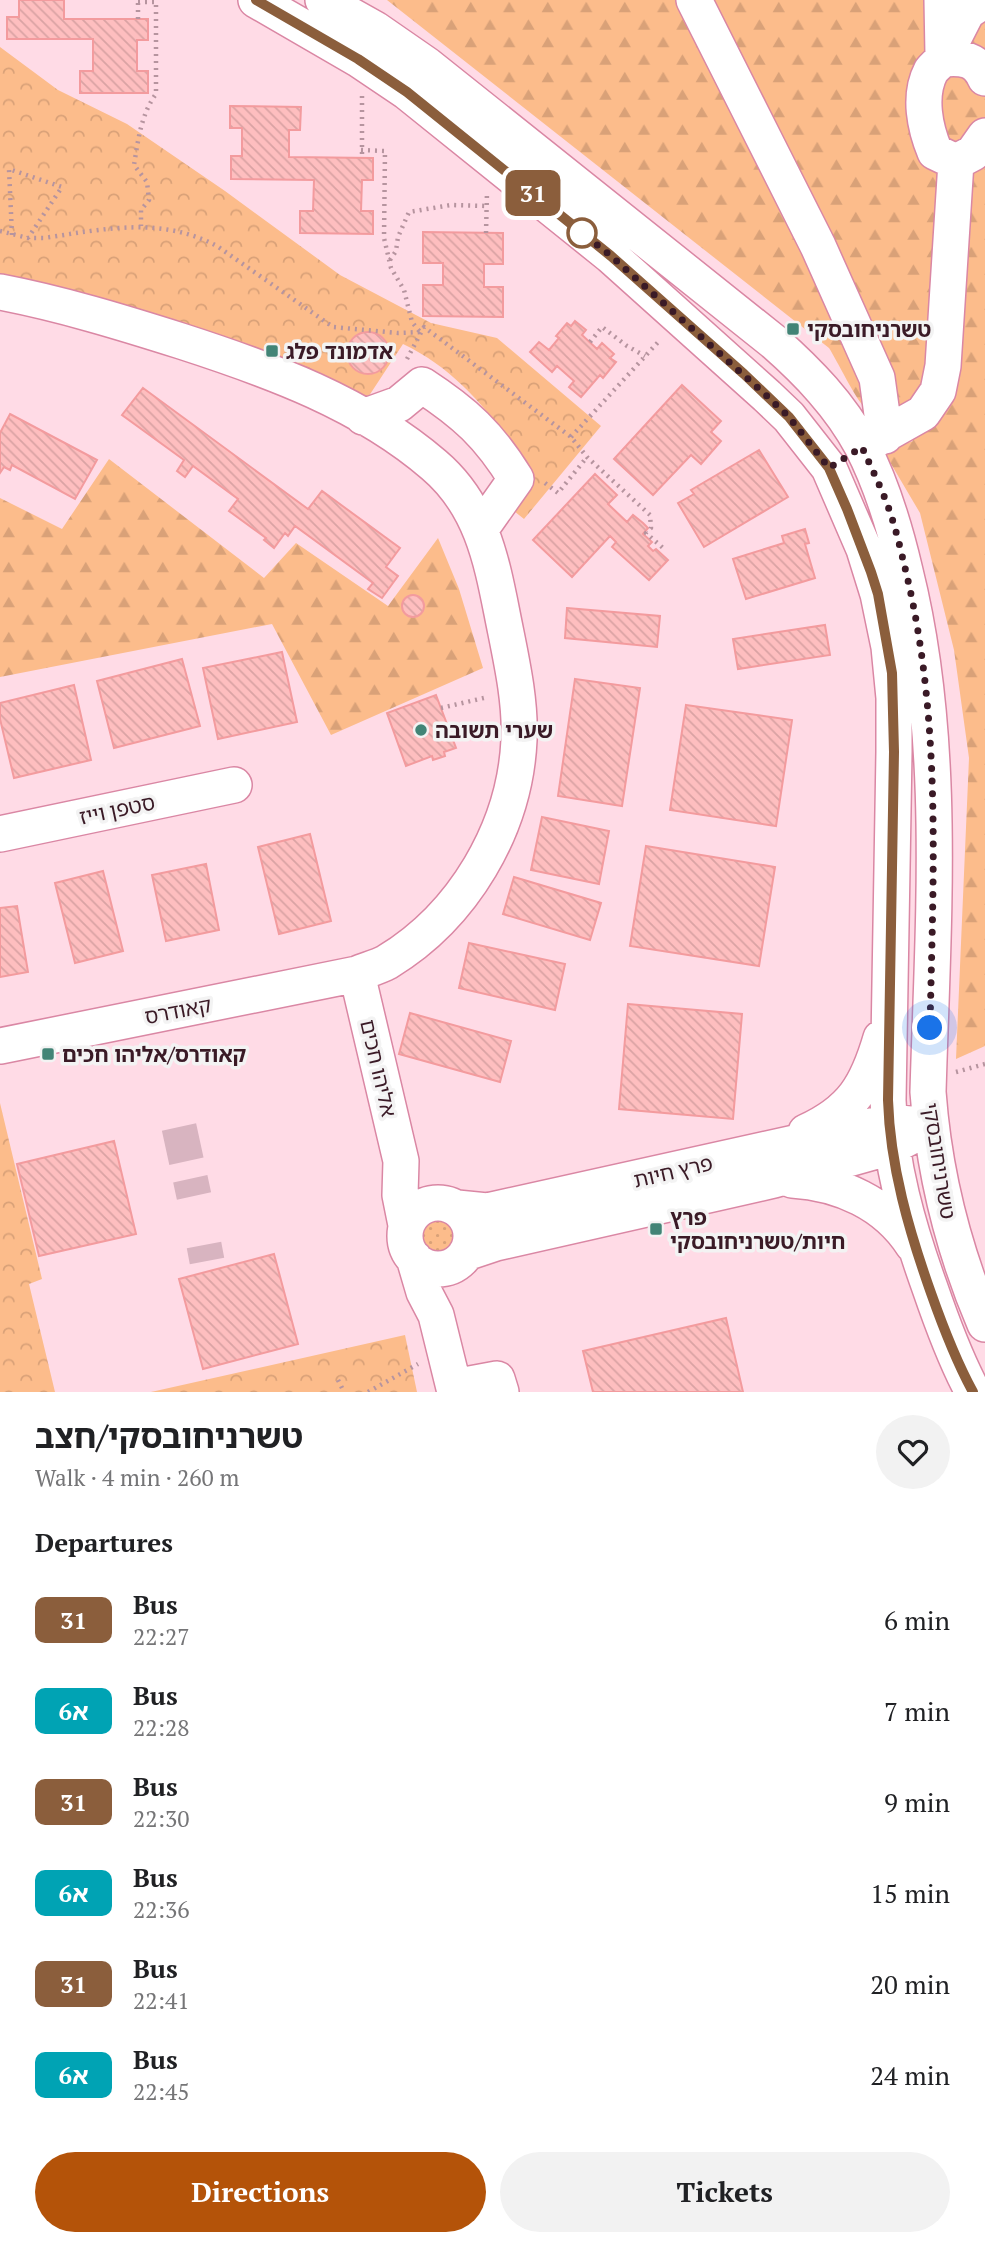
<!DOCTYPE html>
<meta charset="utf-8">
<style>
body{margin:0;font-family:"PT Serif","Noto Sans Hebrew",serif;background:#f2f2f2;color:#202124;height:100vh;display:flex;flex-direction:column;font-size:26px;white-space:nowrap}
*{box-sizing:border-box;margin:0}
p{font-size:23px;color:#757577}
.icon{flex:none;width:38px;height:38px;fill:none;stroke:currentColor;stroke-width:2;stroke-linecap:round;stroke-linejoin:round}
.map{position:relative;height:1392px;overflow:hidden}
.side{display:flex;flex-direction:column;background:#fff;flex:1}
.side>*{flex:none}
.badge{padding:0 14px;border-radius:10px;font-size:24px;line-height:46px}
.you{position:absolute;width:35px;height:35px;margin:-18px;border:5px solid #fff;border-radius:50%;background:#1a73e8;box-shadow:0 0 0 10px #1a73e833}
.map>.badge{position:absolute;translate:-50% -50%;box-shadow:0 0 0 4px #fff}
h2{padding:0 35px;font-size:26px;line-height:63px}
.round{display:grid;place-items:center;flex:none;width:74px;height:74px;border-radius:37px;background:#f2f2f2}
.summary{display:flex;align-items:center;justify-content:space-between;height:119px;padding:0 35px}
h1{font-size:33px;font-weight:700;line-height:52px}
.button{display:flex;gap:14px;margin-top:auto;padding:14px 35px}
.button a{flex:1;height:80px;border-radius:42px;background:#b45309;color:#fff;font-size:28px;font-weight:700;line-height:80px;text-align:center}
.button a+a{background:#f2f2f2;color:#202124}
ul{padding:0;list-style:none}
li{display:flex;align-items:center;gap:21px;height:91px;padding:0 35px}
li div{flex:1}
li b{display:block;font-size:26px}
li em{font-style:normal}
li .badge{min-width:77px;font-weight:700;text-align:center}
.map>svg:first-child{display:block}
.forest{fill:url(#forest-firs)}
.park{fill:url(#park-crowns)}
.garden{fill:url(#garden-dots)}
.building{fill:url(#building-back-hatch);stroke:#f39b9e;stroke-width:2}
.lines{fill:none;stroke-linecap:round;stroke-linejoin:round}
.minor-tunnel{stroke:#d8b4c0;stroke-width:35;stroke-dasharray:35 18;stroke-linecap:butt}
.minor-casing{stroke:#da87a4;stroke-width:38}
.path{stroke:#b6949f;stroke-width:4.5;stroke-dasharray:2 5;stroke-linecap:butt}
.minor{stroke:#fff;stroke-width:35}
.line-casing{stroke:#fff;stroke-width:16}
.line{stroke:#8b5e3c;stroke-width:10}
.walk{stroke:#3a1a26;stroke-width:7;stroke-dasharray:0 12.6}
.stop-dot{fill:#fff;stroke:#8b5e3c;stroke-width:3.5}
.poi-dot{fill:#428476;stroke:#f3f3f3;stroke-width:2.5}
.labels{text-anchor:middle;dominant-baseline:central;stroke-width:7;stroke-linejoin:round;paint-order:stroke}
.poi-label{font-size:21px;font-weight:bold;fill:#3a1a26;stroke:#f3f3f3;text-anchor:start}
.street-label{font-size:21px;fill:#3a1a26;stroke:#f3f3f3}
</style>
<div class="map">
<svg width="985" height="1392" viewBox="0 0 985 1392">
<defs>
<pattern id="forest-firs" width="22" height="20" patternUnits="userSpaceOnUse" patternTransform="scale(1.75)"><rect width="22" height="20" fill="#fcbc8b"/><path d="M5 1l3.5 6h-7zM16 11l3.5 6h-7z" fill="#d9a178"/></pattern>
<pattern id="park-crowns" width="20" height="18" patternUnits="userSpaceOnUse" patternTransform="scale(1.75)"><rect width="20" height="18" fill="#fcbc8b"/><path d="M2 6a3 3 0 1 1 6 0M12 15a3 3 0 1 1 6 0" fill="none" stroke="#d9a178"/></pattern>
<pattern id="garden-dots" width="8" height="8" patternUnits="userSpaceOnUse" patternTransform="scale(1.75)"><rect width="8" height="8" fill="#fcbc8b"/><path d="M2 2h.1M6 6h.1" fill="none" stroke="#d9a178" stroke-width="1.8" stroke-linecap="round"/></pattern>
<pattern id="building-back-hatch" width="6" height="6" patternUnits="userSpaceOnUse" patternTransform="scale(1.75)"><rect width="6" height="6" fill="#febebf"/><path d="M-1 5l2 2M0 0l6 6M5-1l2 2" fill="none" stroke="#daa3a4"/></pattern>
</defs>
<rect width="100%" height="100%" fill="#ffdbe6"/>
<path class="forest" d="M387 0H985V1046L956 1059 969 758 954 650 920 513 884 452 913 441 891 401C883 403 871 409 863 405 858 403 835 357 829 348Z
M109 459 264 578 296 543 388 606 438 538 459 589 483 668 331 735 272 624 0 677V498L62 529Z"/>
<path class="park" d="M0 47 58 90 127 124 225 191 340 275 431 323 497 338 601 426 524 519 504 503 533 473C496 421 462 372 403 344L363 405 0 277Z
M0 1103 42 1279 29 1284 55 1392H0Z
M405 1335 417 1392H151Z"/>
<path class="garden" d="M422 1235a16 16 0 1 1 32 0a16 16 0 1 1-32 0Z"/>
<path class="building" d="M19 0H64V19H148V40H137V71H148V93H80V71H93V39H7V17H19Z
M230 106 301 107 300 130H289V157L373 158V180H362L361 211H373V234L300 233V211H313L314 180 231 179V156H242V128H230Z
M423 232 503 233V264H484V287H503V317L423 316V285H443V263H423Z
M575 321 586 330 582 335 597 349 602 343 614 354 610 358 616 362 603 378 600 375 581 397 569 387 574 381 557 366 552 372 530 352 539 342 549 350 559 338 556 336 567 323 571 326Z
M347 353a21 21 0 1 1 42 0a21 21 0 1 1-42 0Z
M682 385 721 421 711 432 721 441 701 464 691 455 653 495 614 459Z
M143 388 308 509 322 491 400 548 386 567 398 576 382 598 368 589 373 583 295 526 288 536 285 533 274 548 264 540 266 538 229 511 238 499 193 466 185 477 177 471 184 460 122 415Z
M10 414 97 460 75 499 12 465 10 470 4 467 0 473V433Z
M759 450 788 497 704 547 678 503 694 494 691 490Z
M595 474 617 495 608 504 627 522 633 515 643 523 648 528 643 534 652 542 648 546 653 551 656 549 668 560 649 580 612 547 616 542 610 536 572 577 533 540Z
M805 529 809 543 805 544 815 578 746 599 733 559 784 543 782 536Z
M402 606a11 11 0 1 1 22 0a11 11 0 1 1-22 0Z
M567 608 660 616 657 647 565 638Z
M825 625 830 655 738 669 733 639Z
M282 652 297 722 218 739 203 668Z
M182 659 200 726 114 748 97 681Z
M575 679 640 688 622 806 558 796Z
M74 685 91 760 14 778 0 719V703Z
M436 695 456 748 444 752 445 756 433 760 432 756 406 766 387 713Z
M686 705 792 720 776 826 670 810Z
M542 817 609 831 599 884 531 870Z
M310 834 331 921 279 934 258 847Z
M646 846 775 867 759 966 630 946Z
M206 864 219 930 166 941 152 875Z
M103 871 123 951 75 963 55 883Z
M514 877 601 903 590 940 503 914Z
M17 906 28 972 0 977V908Z
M469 943 565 964 555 1010 459 988Z
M628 1004 742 1014 733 1119 619 1109Z
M410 1013 511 1041 500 1082 399 1054Z
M114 1141 136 1234 39 1256 17 1164Z
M274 1254 298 1344 203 1369 179 1279Z
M726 1318 743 1392H593L583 1351Z"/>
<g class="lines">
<path class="minor-tunnel" d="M179 1127 194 1196
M204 1245 207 1261"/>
<defs>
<path id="minor" d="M256 0 358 59 407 92 611 256 767 396 789 417 829 468 864 549 878 594 889 647 894 698V752L888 1100C890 1164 908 1227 930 1288 942 1323 955 1359 973 1392
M323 0 375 29 427 65 774 342C808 372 840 405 862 446 882 485 895 528 905 571 947 739 933 919 928 1092 934 1173 953 1249 985 1324
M694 0 818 246 877 378 885 436
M942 0 943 55
M943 59 967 12 985 0
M985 78C977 59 962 57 943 59 940 62 934 67 931 71 918 96 925 128 935 152L956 162 973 153 985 136
M0 292C62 304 121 322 181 341 271 370 362 403 434 465 480 504 491 557 502 613 510 654 521 699 519 740 515 829 463 916 387 962 378 967 366 970 357 974L0 1046
M363 417 399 404 422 385C465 413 489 435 516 479L480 530
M868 444 923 413 938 391 943 366 956 162
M0 834 234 785
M357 974 401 1161 400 1195 406 1225
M806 1132C852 1111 867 1086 881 1038
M792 1180C840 1183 886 1203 913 1245
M405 1236a33 33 0 1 1 66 0a33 33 0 1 1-66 0Z
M457 1208 487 1211 889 1122 910 1124
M466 1253 496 1243 774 1180 891 1147 912 1136
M414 1258 424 1292 436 1315 455 1392
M454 1387 497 1379 501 1392"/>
</defs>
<use href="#minor" class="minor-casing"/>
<path class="path" d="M138 2H156V94C141 114 138 141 134 165L147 182 149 200 141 210V226
M138 19V0
M362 96V158
M361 150 385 151 384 238 391 268 404 290 412 322 420 332
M0 231 28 238H44C105 229 160 216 217 246L333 327 398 333 421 332
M486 233 487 192
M12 235 9 169 62 187 28 238
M390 260 396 251 398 237 409 212 451 205 487 206
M590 342 602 327 627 346 645 356
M407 359 424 327 571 437 587 457 650 515 651 528 646 533 663 548
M571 437 660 340
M545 483 558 493 587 457
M441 708 488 697
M956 1072 985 1064
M338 1380 344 1392
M368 1392 418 1364"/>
<use href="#minor" class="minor"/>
</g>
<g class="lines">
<defs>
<path id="line" d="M256 0 358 59 407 92 611 256 744 374 789 417 829 468 847 509 871 572 878 594 892 673 894 752 888 1100C890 1166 909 1231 931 1293 943 1327 956 1361 973 1392"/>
</defs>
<use href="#line" class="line-casing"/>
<use href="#line" class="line"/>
<path class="walk" d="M582 233 575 227 611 256 767 396 789 417 829 468 862 447C869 463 877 479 884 496 894 520 900 547 906 572 942 722 933 875 930 1028"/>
</g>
<circle class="stop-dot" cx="582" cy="233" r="14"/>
<g class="poi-dot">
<rect x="786" y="322" width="14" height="14" rx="3.5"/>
<rect x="265" y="344" width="14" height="14" rx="3.5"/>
<circle cx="421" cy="730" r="7"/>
<rect x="41" y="1047" width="14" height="14" rx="3.5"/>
<rect x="649" y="1222" width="14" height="14" rx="3.5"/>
</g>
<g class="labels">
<g class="poi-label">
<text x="807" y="329">טשרניחובסקי</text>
<text x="286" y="351">אדמונד פלג</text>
<text x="435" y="730">שערי תשובה</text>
<text x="62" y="1054">קאודרס/אליהו חכים</text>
<text x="670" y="1217">פרץ<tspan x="670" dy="24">חיות/טשרניחובסקי</tspan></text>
</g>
<g class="street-label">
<text transform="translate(117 809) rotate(-12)">סטפן וייז</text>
<text transform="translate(178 1010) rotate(-11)">קאודרס</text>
<text transform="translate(379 1068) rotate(77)">אליהו חכים</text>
<text transform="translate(940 1161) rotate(81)">טשרניחובסקי</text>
<text transform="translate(673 1171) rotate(-13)">פרץ חיות</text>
</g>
</g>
</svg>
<div class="you" style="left:930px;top:1028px"></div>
<b class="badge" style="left:533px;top:193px;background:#8b5e3c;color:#fff">31</b>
</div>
<section class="side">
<div class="summary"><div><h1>טשרניחובסקי/חצב</h1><p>Walk · 4 min · 260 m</p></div><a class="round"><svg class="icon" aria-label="heart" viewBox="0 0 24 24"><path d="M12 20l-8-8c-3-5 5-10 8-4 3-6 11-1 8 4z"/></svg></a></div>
<h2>Departures</h2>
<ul>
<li><span class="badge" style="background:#8b5e3c;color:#fff">31</span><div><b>Bus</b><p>22:27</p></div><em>6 min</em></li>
<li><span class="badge" style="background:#00a3b4;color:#fff">6א</span><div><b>Bus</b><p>22:28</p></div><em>7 min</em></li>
<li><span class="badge" style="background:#8b5e3c;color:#fff">31</span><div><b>Bus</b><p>22:30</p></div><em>9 min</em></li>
<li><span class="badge" style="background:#00a3b4;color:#fff">6א</span><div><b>Bus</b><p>22:36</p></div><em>15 min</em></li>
<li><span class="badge" style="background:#8b5e3c;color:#fff">31</span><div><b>Bus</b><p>22:41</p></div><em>20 min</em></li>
<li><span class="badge" style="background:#00a3b4;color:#fff">6א</span><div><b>Bus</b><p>22:45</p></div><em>24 min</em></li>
</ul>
<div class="button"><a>Directions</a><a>Tickets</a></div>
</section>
